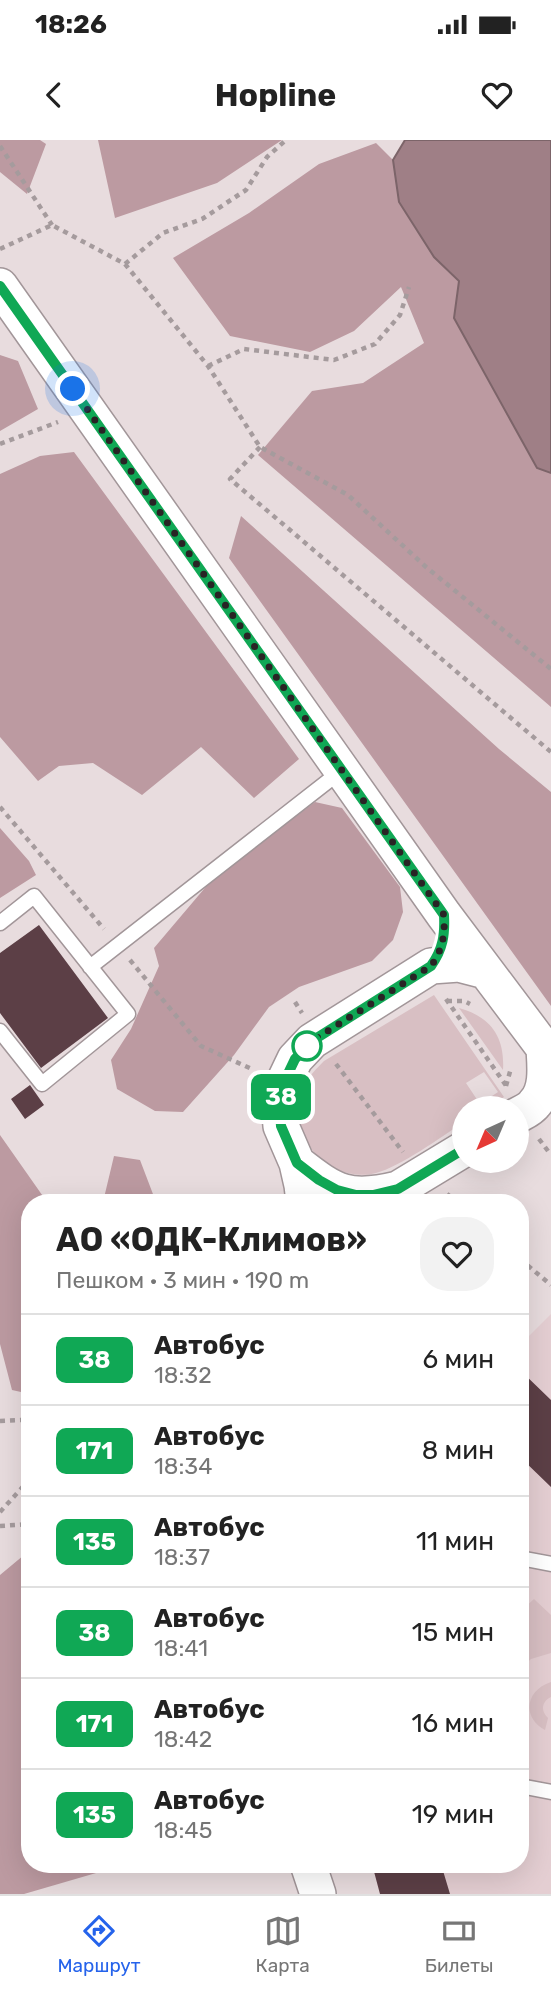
<!DOCTYPE html>
<html lang="ru">
<meta charset="utf-8">
<style>
body{margin:0;font-family:Rubik,sans-serif;background:#f2f2f2;color:#222;height:100vh;display:flex;flex-direction:column;font-size:26px;white-space:nowrap}
*{box-sizing:border-box;margin:0}
p{font-size:23px;color:#767676}
.icon{flex:none;width:38px;height:38px;fill:none;stroke:currentColor;stroke-width:2;stroke-linecap:round;stroke-linejoin:round}
.map{position:relative;flex:1;overflow:hidden}
.details{position:absolute;left:21px;top:1054px;width:508px;height:679px;display:flex;flex-direction:column;background:#fff;border-radius:28px;box-shadow:0 7px 28px #0002}
.details>*{flex:none}
.badge{padding:0 14px;border-radius:10px;font-size:24px;line-height:46px}
.needle{width:46px;rotate:224deg}
.fabs{position:absolute;left:452px;top:956px;display:grid;gap:14px}
.fabs a{display:grid;place-items:center;width:77px;height:77px;border-radius:50%;background:#fff;box-shadow:0 7px 28px #0002;font-size:35px}
.you{position:absolute;width:35px;height:35px;margin:-18px;border:5px solid #fff;border-radius:50%;background:#1a73e8;box-shadow:0 0 0 10px #1a73e833}
.map>.badge{position:absolute;translate:-50% -50%;box-shadow:0 0 0 4px #fff}
.round{display:grid;place-items:center;flex:none;width:74px;height:74px;border-radius:28px;background:#f2f2f2}
.summary{display:flex;align-items:center;justify-content:space-between;height:119px;padding:0 35px}
h1{font-size:33px;font-weight:700;line-height:52px}
ul{padding:0;list-style:none}
li{display:flex;align-items:center;gap:21px;height:91px;padding:0 35px;border-top:2px solid #e0e0e0}
li div{flex:1}
li b{display:block;font-size:26px}
li em{font-style:normal}
li .badge{min-width:77px;font-weight:700;text-align:center}
.status{display:flex;justify-content:space-between;align-items:center;height:49px;padding:0 35px;background:#fff;direction:ltr}
.status svg{height:19px;fill:currentColor}
header{display:flex;justify-content:space-between;align-items:center;height:91px;padding:0 35px;background:#fff;font-size:32px;font-weight:700}
.tab-bar{display:flex;justify-content:space-around;align-items:center;height:98px;border-top:2px solid #e0e0e0;background:#fff;font-size:19px;color:#767676}
.tab-bar a{display:grid;justify-items:center;gap:4px}
.tab-bar .current{color:#2563eb}
.map>svg:first-child{display:block}
.built{fill:#e4ced2}
.green{fill:#d8bfc3;fill-rule:evenodd}
.forest{fill:#bc9aa1}
.water{fill:#9f7f86;stroke:#7c6469;stroke-width:2}
.building{fill:#5c3f46}
.lines{fill:none;stroke-linecap:round;stroke-linejoin:round}
.service-casing{stroke:#a29699;stroke-width:17}
.tertiary-casing{stroke:#a29699;stroke-width:38}
.path{stroke:#a59b9d;stroke-width:4.5;stroke-dasharray:5 5;stroke-linecap:butt}
.service{stroke:#fff;stroke-width:14}
.tertiary{stroke:#fff;stroke-width:35}
.line-casing{stroke:#fff;stroke-width:16}
.line{stroke:#10a855;stroke-width:10}
.walk{stroke:#292425;stroke-width:7;stroke-dasharray:0 12.6}
.stop-dot{fill:#fff;stroke:#10a855;stroke-width:3.5}
</style>
<div class="status"><b>18:26</b><svg viewBox="0 0 49 12"><path d="M0 12V9h3v3zM5 12V6h3v6zM10 12V3h3v9zM15 12V0h3v12zM26 1h20v11H26zM47 4h2v5h-2z"/></svg></div>
<header><svg class="icon" aria-label="back" viewBox="0 0 24 24"><path d="M15 5l-7 7 7 7"/></svg>Hopline<svg class="icon" aria-label="heart" viewBox="0 0 24 24"><path d="M12 20l-8-8c-3-5 5-10 8-4 3-6 11-1 8 4z"/></svg></header>
<div class="map">
<svg width="551" height="1754" viewBox="0 0 551 1754">
<rect width="100%" height="100%" fill="#e8dcde"/>
<path class="built" d="M551 1174V1754H380L372 1724H520V1200L529 1196Z"/>
<path class="green" d="M434 855 504 957 487 968H464V982C441 997 400 1027 376 1033 362 1037 347 1034 334 1028 305 1013 289 977 304 946 309 936 316 929 324 921ZM484 932 498 952 480 964 466 943Z
M459 868C491 877 505 897 503 930Z
M534 1459 551 1475V1513L531 1519 520 1529V1467L523 1469Z
M551 1542V1557C542 1561 540 1571 548 1578L545 1590C521 1577 526 1550 551 1542Z"/>
<path class="forest" d="M0 0H40L46 4 27 54 0 32Z
M98 0H282L217 43 115 78Z
M376 3 393 20 399 62 434 117 459 141 454 178 537 328 551 333V567L258 315 312 251 363 243 424 203 401 147 354 191 310 212 230 196 173 118 249 73 319 24Z
M0 215 18 221 38 269 0 291Z
M74 312 299 619 254 658 201 607 142 655 93 623 59 626 38 641 0 597V334L40 316Z
M241 376 499 609 551 652V866L229 418Z
M315 662 342 668 400 747 403 772 393 800 372 821 299 847 269 867 234 915 183 972 155 971 117 949 111 920 131 889 159 826 154 808 215 736Z
M0 688 29 721 36 735 0 758Z
M0 995 47 1062H30V1254L12 1250 0 1204Z
M114 1016 140 1020 156 1062H103Z
M30 1410V1724H127L24 1754H0V1435Z"/>
<path class="water" d="M405 0H551V333L537 328 454 178 459 141 434 117 399 62 393 20Z"/>
<path class="building" d="M39 785 108 878 41 928 0 873V813Z
M30 945 44 965 25 979 11 959Z
M520 1230 551 1260V1347L520 1317Z
M372 1724H441L450 1754H380Z"/>
<g class="lines">
<defs>
<path id="service" d="M0 783 34 756 128 874 42 944 0 891
M90 827 341 631
M520 1418 551 1424
M520 1646 551 1652"/>
<path id="tertiary" d="M0 146 444 775 544 908C545 926 548 949 535 963 531 969 522 973 516 976
M297 1023C335 1053 349 1061 398 1049
M304 1062 302 1045 297 1023 281 986 279 963 284 942 295 919 312 901 431 826 459 824 486 831
M382 1062 398 1049 464 1009
M308 1724 318 1754"/>
</defs>
<use href="#service" class="service-casing"/>
<use href="#tertiary" class="tertiary-casing"/>
<path class="path" d="M0 6 52 85
M0 109 52 85 125 124 208 226 260 307 348 355 426 427 551 529
M125 124 163 93 202 79 246 50 267 17 286 0
M208 226 244 209 334 220 375 204 400 175 409 147
M0 304 58 282
M260 307 230 339 551 612
M0 667 104 789
M130 820 201 906 254 930
M446 859 507 947
M447 861H464L470 864
M295 862 302 873
M336 924 403 1012
M506 946 511 928
M539 999 551 1015
M447 1054 457 1062
M520 1119 551 1145
M0 1281 22 1280 30 1282
M0 1372 30 1339
M0 1386 30 1384"/>
<use href="#service" class="service"/>
<use href="#tertiary" class="tertiary"/>
</g>
<g class="lines">
<defs>
<path id="line" d="M0 146 444 775C445 795 443 809 431 826L312 901 295 919 284 942 279 962 281 986 297 1023 319 1040 337 1050 356 1055H373L398 1049 464 1009"/>
</defs>
<use href="#line" class="line-casing"/>
<use href="#line" class="line"/>
<path class="walk" d="M73 249 444 775C445 795 443 809 431 826L312 901 307 906"/>
</g>
<circle class="stop-dot" cx="307" cy="906" r="14"/>
</svg>
<div class="fabs">
<a><svg class="needle" viewBox="-14 -14 28 28"><path d="M0-13l5 13h-10z" fill="#e53935"/><path d="M0 13l5-13h-10z" fill="#767676"/></svg></a>
</div>
<div class="you" style="left:73px;top:249px"></div>
<b class="badge" style="left:281px;top:957px;background:#10a855;color:#fff">38</b>
<section class="details">
<div class="summary"><div><h1>АО «ОДК-Климов»</h1><p>Пешком · 3 мин · 190 m</p></div><a class="round"><svg class="icon" aria-label="heart" viewBox="0 0 24 24"><path d="M12 20l-8-8c-3-5 5-10 8-4 3-6 11-1 8 4z"/></svg></a></div>
<ul>
<li><span class="badge" style="background:#10a855;color:#fff">38</span><div><b>Автобус</b><p>18:32</p></div><em>6 мин</em></li>
<li><span class="badge" style="background:#10a855;color:#fff">171</span><div><b>Автобус</b><p>18:34</p></div><em>8 мин</em></li>
<li><span class="badge" style="background:#10a855;color:#fff">135</span><div><b>Автобус</b><p>18:37</p></div><em>11 мин</em></li>
<li><span class="badge" style="background:#10a855;color:#fff">38</span><div><b>Автобус</b><p>18:41</p></div><em>15 мин</em></li>
<li><span class="badge" style="background:#10a855;color:#fff">171</span><div><b>Автобус</b><p>18:42</p></div><em>16 мин</em></li>
<li><span class="badge" style="background:#10a855;color:#fff">135</span><div><b>Автобус</b><p>18:45</p></div><em>19 мин</em></li>
</ul>
</section>
</div>
<nav class="tab-bar">
<a class="current"><svg class="icon" aria-label="directions" viewBox="0 0 24 24"><path d="M12 3l9 9-9 9-9-9zM9 14v-3h6M13 9l2 2-2 2"/></svg>Маршрут</a>
<a><svg class="icon" aria-label="map" viewBox="0 0 24 24"><path d="M3 6l6-2 6 2 6-2v14l-6 2-6-2-6 2zM9 4v14M15 6v14"/></svg>Карта</a>
<a><svg class="icon" aria-label="tickets" viewBox="0 0 24 24"><path d="M3 7h18v10H3zM15 7v10"/></svg>Билеты</a>
</nav>
